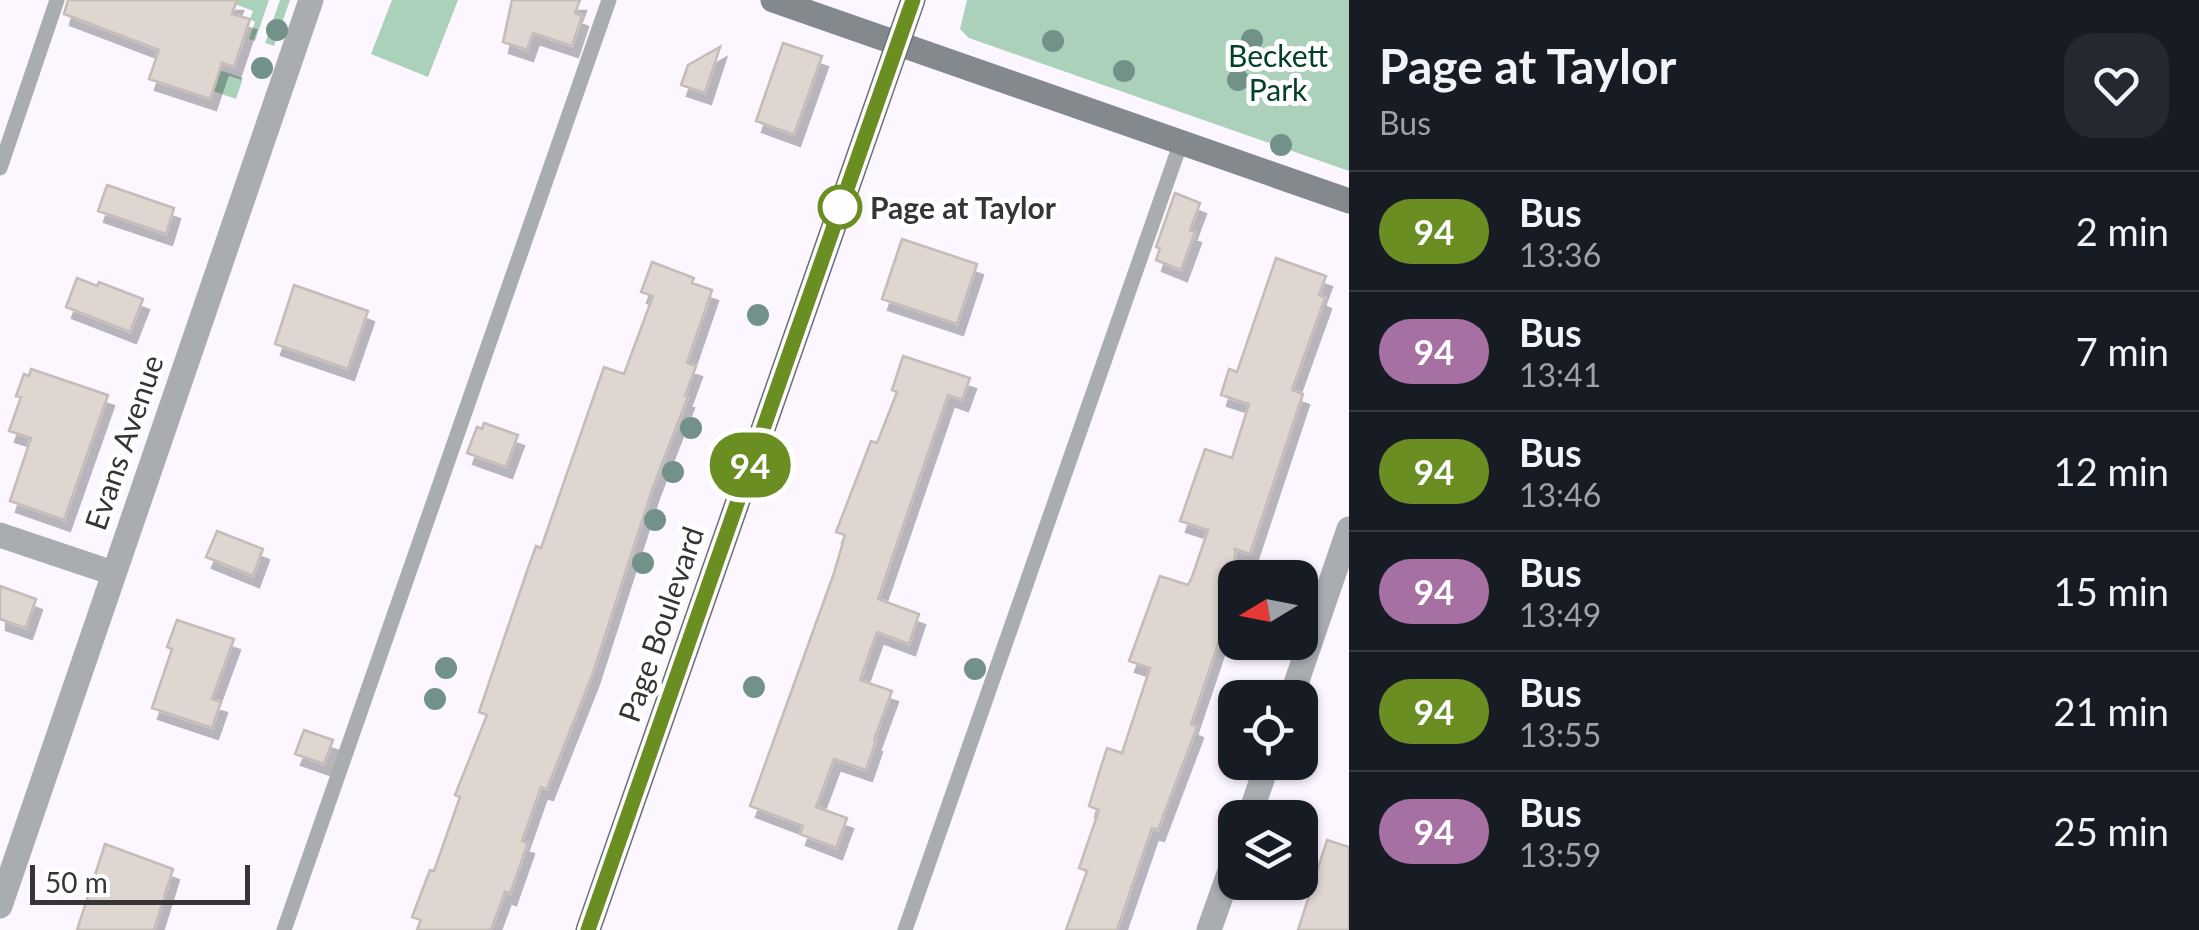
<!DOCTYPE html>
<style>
body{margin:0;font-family:Lato,sans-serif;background:#242831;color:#f1f3f6;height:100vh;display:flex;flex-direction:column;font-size:38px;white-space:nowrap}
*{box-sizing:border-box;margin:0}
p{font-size:32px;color:#9ea1a6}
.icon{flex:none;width:55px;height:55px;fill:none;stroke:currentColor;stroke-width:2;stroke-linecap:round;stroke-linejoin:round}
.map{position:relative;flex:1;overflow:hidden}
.drawer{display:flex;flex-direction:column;background:#171b24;width:850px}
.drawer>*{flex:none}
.badge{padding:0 20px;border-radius:32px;font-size:35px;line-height:65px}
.needle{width:65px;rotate:260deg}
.controls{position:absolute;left:1218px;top:560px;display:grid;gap:20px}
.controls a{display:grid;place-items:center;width:100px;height:100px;border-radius:20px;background:#171b24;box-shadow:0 2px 8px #0004;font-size:50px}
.scale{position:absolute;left:30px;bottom:25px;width:220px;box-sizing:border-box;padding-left:10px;border:5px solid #363437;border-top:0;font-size:28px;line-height:35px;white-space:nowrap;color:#363437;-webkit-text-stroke:8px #fff;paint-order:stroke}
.map>.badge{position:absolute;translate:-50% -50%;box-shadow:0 0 0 5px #fff}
.round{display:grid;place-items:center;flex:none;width:105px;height:105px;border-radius:30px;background:#242831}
.headline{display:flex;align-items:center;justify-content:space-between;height:170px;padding:0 30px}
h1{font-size:48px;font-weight:700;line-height:75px}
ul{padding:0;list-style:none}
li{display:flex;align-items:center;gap:30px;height:120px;padding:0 30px;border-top:2px solid #363941}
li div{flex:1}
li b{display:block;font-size:38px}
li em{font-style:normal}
li .badge{min-width:110px;font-weight:700;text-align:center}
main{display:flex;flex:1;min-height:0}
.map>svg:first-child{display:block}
.green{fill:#abd1bb}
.building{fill:#dfd6d1;stroke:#c5bbb7;stroke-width:2.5;filter:url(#shadow)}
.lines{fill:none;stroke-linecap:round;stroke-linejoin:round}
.lane{stroke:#aaadb0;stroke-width:15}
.street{stroke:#aaadb0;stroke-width:25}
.secondary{stroke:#84898d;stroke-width:25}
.primary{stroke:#696f74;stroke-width:25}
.tree{fill:#729289}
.line-casing{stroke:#fff;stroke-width:22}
.line{stroke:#6b8e23;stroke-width:15}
.stop-dot{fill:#fff;stroke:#6b8e23;stroke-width:5}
.labels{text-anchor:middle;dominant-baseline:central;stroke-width:10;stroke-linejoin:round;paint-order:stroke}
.park-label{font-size:30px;fill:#014128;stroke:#fff}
.stop-label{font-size:30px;font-weight:bold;fill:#363437;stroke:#fff;text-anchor:start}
.street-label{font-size:30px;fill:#363437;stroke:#fff}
</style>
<main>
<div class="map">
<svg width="1349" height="930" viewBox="0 0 1349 930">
<defs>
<filter id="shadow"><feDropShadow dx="6" dy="11" stdDeviation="0" flood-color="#0004"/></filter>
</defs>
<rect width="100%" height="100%" fill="#fbf6ff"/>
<path class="green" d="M237 0H269L255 41 249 39 255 22 250 19 253 11 235 4Z
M280 0H290L274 46 265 43Z
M392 0H458L428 77 371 54Z
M967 0H1349V171L969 38 960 29Z
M219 70 243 78 236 99 213 91Z"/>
<path class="building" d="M68 0H237L232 14 250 19 234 67 222 63 210 99 149 79 159 50 64 14Z
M512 0H580L575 13 582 16 572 46 533 33 527 50 503 42Z
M783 43 822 56 794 135 756 121Z
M720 47 705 93 681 85 688 65Z
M107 185 174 208 166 234 98 211Z
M1175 193 1200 203 1190 230 1195 232 1181 270 1156 260 1160 248 1156 247Z
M902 239 977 264 957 324 882 299Z
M1276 258 1326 276 1319 295 1325 298 1292 390 1303 394 1250 554 1235 549V594L1191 724 1197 727 1158 830 1152 828 1117 930H1066L1087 871 1079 868 1099 810 1089 806 1099 773 1107 748 1122 753 1150 668 1129 661 1160 576 1188 585 1192 577 1208 530 1180 521 1205 449 1232 458 1249 404 1221 395 1229 369 1237 372Z
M652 262 694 278 692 283 712 290 687 363 696 366 685 396 688 397 653 487 593 673 547 789 541 787 522 841 528 843 510 894 505 892 491 930H417L421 920 412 917 430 870 434 871 460 797 455 795 487 715 479 712 527 571 536 546 541 548 604 367 624 374 653 296 641 292Z
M77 278 97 286 99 282 143 299 130 332 66 307Z
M294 285 368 311 348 369 275 344Z
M903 356 970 378 962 400 948 395 878 599 919 614 909 644 877 632 860 680 892 691 874 740 876 741 866 770 834 759 816 807 847 818 836 848 800 834 803 826 750 806 834 573 845 535 836 532 871 441 877 443 897 392 892 390Z
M31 369 108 395 64 520 10 501 31 438 9 431 21 397 16 396 24 374 29 376Z
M484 423 518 435 506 467 467 453 477 427 482 429Z
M217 531 263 549 253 576 206 557Z
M0 586 36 599 26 628 0 619Z
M177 620 234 639 212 699 221 702 212 728 152 708 172 649 167 647Z
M304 730 333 740 324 764 295 754Z
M1327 840 1349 847V930H1298Z
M105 844 173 869 154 930H77Z"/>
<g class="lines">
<path class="lane" d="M0 168 57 0
M284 930 609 0
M905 930 1181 142"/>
<path class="street" d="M0 535 113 573
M1291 698 1349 529
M1249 818 1268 762
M0 906 311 0
M1209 930 1235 857"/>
<path class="secondary" d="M773 0 1349 201"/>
<path class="primary" d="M588 930 913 0"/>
</g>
<g class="tree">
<circle cx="277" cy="30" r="11"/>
<circle cx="1252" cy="40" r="11"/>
<circle cx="1053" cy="41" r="11"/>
<circle cx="262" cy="68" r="11"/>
<circle cx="1124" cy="71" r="11"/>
<circle cx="1238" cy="80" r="11"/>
<circle cx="1281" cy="145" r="11"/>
<circle cx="758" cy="315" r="11"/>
<circle cx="691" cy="428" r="11"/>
<circle cx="673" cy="472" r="11"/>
<circle cx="655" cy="520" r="11"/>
<circle cx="643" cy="563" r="11"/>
<circle cx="446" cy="668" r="11"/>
<circle cx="975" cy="669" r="11"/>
<circle cx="754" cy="687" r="11"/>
<circle cx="435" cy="699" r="11"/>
</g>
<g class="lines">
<defs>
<path id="line" d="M588 930 913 0"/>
</defs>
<use href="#line" class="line-casing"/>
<use href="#line" class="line"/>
</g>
<circle class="stop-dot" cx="840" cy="207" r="20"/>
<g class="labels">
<g class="park-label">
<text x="1278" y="55">Beckett<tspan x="1278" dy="34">Park</tspan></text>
</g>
<g class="stop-label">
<text x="870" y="207">Page at Taylor</text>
</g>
<g class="street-label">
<text transform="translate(123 442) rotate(-71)">Evans Avenue</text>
<text transform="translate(660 624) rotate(-71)">Page Boulevard</text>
</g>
</g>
</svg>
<div class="controls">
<a><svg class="needle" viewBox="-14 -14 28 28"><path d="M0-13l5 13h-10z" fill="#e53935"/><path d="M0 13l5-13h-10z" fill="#9ea1a6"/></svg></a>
<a><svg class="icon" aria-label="locate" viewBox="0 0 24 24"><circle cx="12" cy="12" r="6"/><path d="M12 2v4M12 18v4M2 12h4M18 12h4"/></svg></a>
<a><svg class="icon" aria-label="layers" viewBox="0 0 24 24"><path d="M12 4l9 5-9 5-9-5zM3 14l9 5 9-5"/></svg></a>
</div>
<div class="scale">50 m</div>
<b class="badge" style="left:750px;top:465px;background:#6b8e23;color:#fff">94</b>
</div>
<section class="drawer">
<div class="headline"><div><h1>Page at Taylor</h1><p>Bus</p></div><a class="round"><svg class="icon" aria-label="heart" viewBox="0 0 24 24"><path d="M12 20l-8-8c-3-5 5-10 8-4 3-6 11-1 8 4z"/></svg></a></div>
<ul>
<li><span class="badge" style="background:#6b8e23;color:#fff">94</span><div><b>Bus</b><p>13:36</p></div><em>2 min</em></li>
<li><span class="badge" style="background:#a670a3;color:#fff">94</span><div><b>Bus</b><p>13:41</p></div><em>7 min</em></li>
<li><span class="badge" style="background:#6b8e23;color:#fff">94</span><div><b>Bus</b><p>13:46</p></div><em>12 min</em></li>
<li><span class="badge" style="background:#a670a3;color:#fff">94</span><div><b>Bus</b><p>13:49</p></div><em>15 min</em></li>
<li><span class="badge" style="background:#6b8e23;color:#fff">94</span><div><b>Bus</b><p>13:55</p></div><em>21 min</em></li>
<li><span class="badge" style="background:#a670a3;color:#fff">94</span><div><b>Bus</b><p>13:59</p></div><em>25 min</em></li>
</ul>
</section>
</main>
